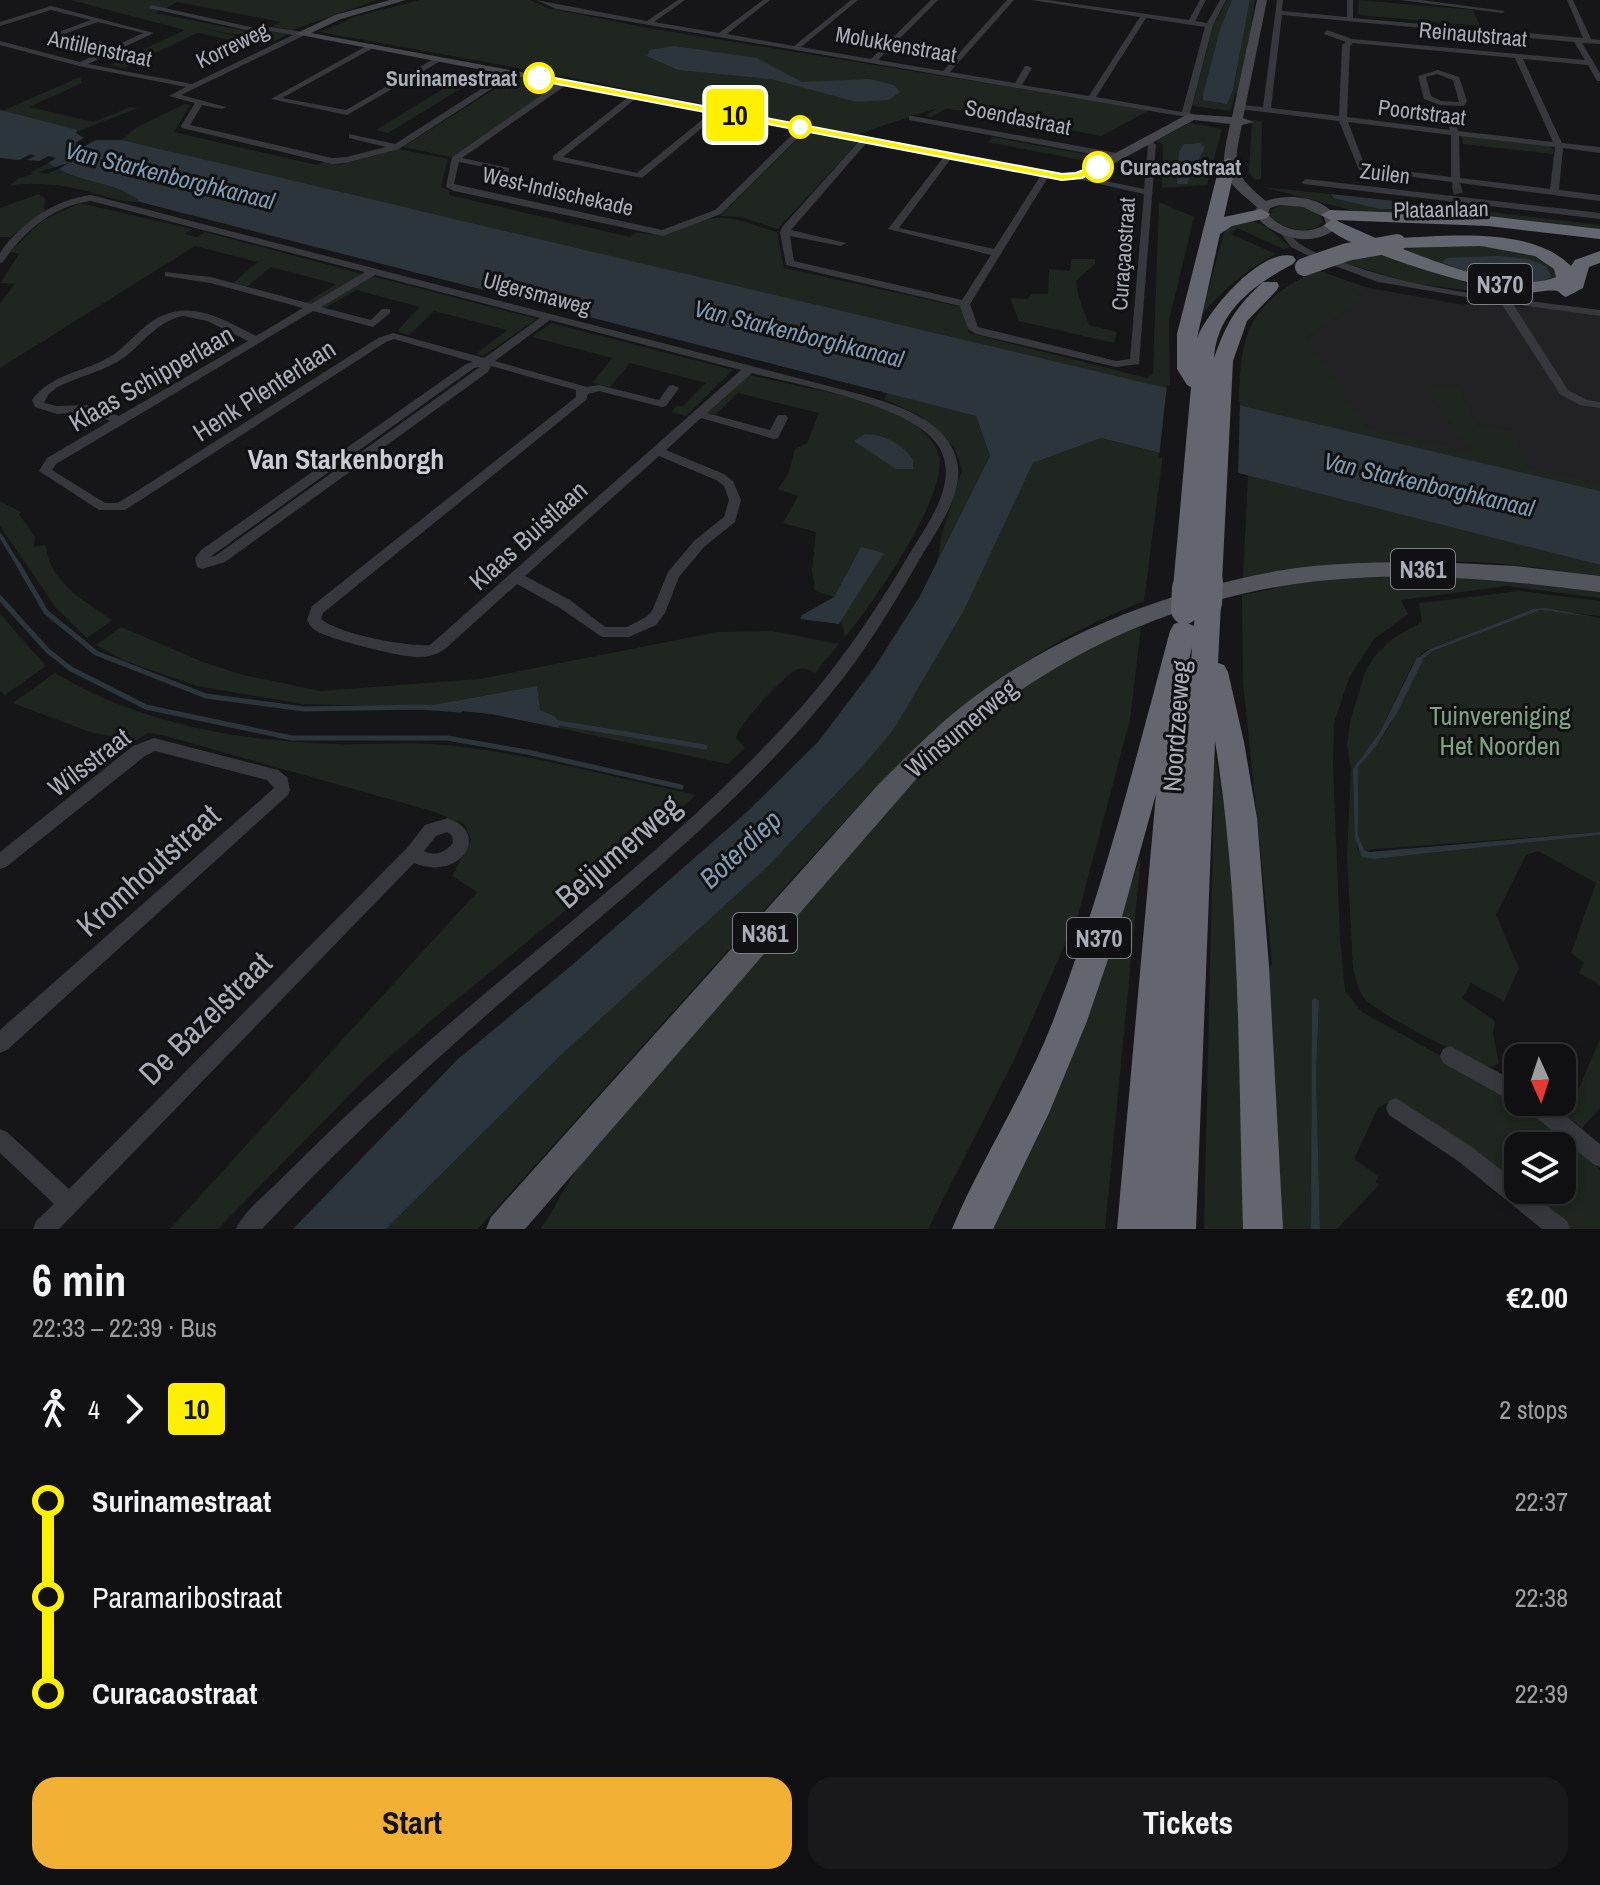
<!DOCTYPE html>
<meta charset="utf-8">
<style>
body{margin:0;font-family:"Archivo Narrow",sans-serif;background:#19191b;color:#f1f3f6;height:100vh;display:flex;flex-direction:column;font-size:30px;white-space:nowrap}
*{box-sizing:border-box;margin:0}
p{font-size:26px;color:#9c9d9f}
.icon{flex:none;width:44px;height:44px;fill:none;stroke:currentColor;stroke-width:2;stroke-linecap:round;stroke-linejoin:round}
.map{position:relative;height:1229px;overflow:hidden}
.drawer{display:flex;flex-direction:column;background:#101012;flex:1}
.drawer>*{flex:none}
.badge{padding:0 16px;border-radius:6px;font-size:28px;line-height:52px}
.needle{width:52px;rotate:177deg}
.controls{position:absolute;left:1504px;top:1044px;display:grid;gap:16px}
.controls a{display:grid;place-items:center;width:72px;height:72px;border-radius:16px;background:#101012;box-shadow:0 4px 12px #0003,0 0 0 2px #303032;font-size:40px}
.map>.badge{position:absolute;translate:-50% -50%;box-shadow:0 0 0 4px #fff}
.legs{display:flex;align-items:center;gap:12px;height:88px;padding:0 32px;font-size:26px}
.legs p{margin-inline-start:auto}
.head{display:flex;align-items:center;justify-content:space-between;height:136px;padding:0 32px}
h1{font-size:44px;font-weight:700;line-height:60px}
.primary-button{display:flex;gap:16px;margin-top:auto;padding:16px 32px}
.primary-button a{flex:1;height:92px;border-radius:24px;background:#f2b134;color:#111;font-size:32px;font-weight:700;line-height:92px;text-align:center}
.primary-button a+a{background:#19191b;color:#f1f3f6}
ul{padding:0 32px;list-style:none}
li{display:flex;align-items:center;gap:28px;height:96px;font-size:30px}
li i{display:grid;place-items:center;width:12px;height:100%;margin:0 10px;background:currentColor}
li i::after{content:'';width:20px;height:20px;margin:-10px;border:6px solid;border-radius:50%;background:#101012}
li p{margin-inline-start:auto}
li:first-child i{background:linear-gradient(#0000 50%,currentColor 0)}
li:last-child i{background:linear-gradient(currentColor 50%,#0000 0)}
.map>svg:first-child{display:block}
.built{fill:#222225}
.green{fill:#1e261f;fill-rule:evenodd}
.water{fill:#2c353c}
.pier{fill:#161618}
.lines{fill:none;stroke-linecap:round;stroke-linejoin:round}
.stream-far1{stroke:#2c353c;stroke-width:4}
.stream{stroke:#2c353c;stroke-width:5}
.street-tunnel{stroke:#333438;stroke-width:9;stroke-dasharray:9 5;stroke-linecap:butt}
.street{fill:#37383d;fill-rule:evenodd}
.secondary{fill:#45474d;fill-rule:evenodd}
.primary{fill:#53555c;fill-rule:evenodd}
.highway{fill:#63666e;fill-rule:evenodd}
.highway-bridge-far1{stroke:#63666e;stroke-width:18}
.highway-bridge{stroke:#63666e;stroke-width:28}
.line-1{fill:#fff000;stroke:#fff;stroke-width:2}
.stop-1-dot{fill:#fff;stroke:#fff000;stroke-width:4}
.labels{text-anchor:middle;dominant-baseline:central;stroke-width:6;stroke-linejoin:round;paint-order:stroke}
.far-street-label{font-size:22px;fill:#a8adb8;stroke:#111113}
.far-stop-label{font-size:22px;font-weight:bold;fill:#a8adb8;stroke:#111113;text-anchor:end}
.far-water-label{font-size:24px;font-style:italic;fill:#7f9bb3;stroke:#111113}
.shield{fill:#111113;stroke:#7b7e86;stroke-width:2}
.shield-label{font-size:24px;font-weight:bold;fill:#a8adb8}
.street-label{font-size:26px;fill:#a8adb8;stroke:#111113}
.park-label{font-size:26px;fill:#7fa381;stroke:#111113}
.neighbourhood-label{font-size:28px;font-weight:bold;fill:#c9ccd4;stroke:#111113}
.water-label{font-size:28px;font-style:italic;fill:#7f9bb3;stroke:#111113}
.near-street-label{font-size:32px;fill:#a8adb8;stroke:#111113}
</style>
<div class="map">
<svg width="1600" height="1229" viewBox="0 0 1600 1229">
<rect width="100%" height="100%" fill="#161618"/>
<path class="built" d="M1364 287 1458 304 1536 307 1600 315V496L1310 426 1293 361 1297 336Z"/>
<path class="green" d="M70 0H377L292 30 271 26 281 22 177 2 155 13 256 33 273 31 289 34 272 42 201 28 252 40 247 43 197 33 124 68 110 65 185 30Z
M420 0H530L547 8 648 28 1150 110 1101 136 977 112 946 109 931 117 925 116 937 108 855 135 578 79 320 32 357 16Z
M1227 0H1232L1220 29 1203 99 1222 104 1233 90 1250 0H1255L1241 88 1235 94 1231 111 1192 106 1213 26Z
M1359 0 1473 10 1480 26 1358 15Z
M80 77 82 83 29 107 94 122 130 107 138 108 79 131 2 111Z
M514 77 559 85 451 157 403 147Z
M456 81 470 83 388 133 376 130Z
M185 104 190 105 174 132 317 165 325 162 340 165 398 149 448 159 441 187 450 191 449 195 630 237 636 232C677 242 681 222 715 218 737 216 756 227 777 232L784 268 961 307 969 333 1147 378 1153 374 1159 202 1194 217 1169 320 1170 390 122 140 135 128Z
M1252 120 1262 121 1261 179 1255 180 1249 173Z
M1190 123 1222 129 1207 185 1162 188 1163 144 1156 141ZM1192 143 1205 147 1187 183 1178 184 1179 151 1184 144Z
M805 132 858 142 778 229 741 217 720 216Z
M1462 136 1549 146 1554 150 1553 154 1463 144Z
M992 137 1095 156 1086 161 988 142Z
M48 163 55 167 38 172 46 174 59 169C85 184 118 182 140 202 117 202 101 194 79 189 56 184 33 183 10 185L19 178 33 174 30 173Z
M1262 187 1330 194 1333 198 1379 209 1448 210 1449 207 1600 225V232L1465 215 1363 213Z
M39 194 45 198 44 212 10 237H0V208Z
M80 203 192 229 185 234 197 237 205 232 362 274 310 305 304 304 336 284 271 267 247 287 233 283 258 262 195 246 0 368V303L15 284 0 283 19 254 10 252 42 221Z
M1280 206C1295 205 1317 206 1323 222 1310 236 1280 230 1270 215L1272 209Z
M1248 220 1267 227 1290 247 1284 249 1237 228 1231 234 1276 254C1245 270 1224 290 1201 315L1225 229Z
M1481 245 1543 256 1563 277 1544 286 1481 278 1398 249Z
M1378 253 1502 295 1412 283 1341 262Z
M1072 259H1095V264L1076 281 1078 295 1089 325 1117 332 1114 343 1019 321 1010 298 1028 299 1031 294H1048L1049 269 1070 271Z
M1317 270 1368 288 1358 293 1361 300 1306 337 1366 428 1472 452 1423 384 1458 387 1477 426 1513 431 1528 468 1600 484V491L1239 406C1240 332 1248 304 1317 270Z
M372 276 537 319 483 356 476 354 507 330 434 311 409 335 397 331 420 307 356 290 323 309 319 308Z
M551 323 558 325 733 370 686 416 671 412 677 406H683L706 383 630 363 610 387 593 383 612 358 532 337Z
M745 374C793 386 860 395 903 417 917 424 936 441 939 456 948 496 872 605 845 637L841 621 883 553 861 548 834 597 815 591 812 570 816 532 783 523 798 496 778 489 789 473 795 449 807 443 819 413 738 393 715 415 705 412Z
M887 393 976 416 990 456 937 563 942 534 962 470 955 448 921 416 884 399Z
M1101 438 1163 454 1144 601C964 672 866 798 740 937 653 1034 565 1132 478 1229H386L561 1055 768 866 894 729 962 612 1033 463Z
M1248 475 1600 565V577C1539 567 1477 559 1416 561 1358 563 1301 571 1243 579Z
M0 501 21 512 19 514 35 537 34 547 46 545C48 581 84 601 112 620L87 638 56 608 0 526Z
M1434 574 1600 589V598L1507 586 1401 600 1408 614 1374 639 1349 678 1334 723 1333 764 1340 938 1345 991 1362 1012 1480 1078 1533 1113 1596 1165 1600 1170V1229H1569L1519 1190H1562V1146H1518V1189L1390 1101 1378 1108 1354 1159 1378 1176 1376 1182 1379 1185 1337 1229H1320L1316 1074 1319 1002 1313 999 1311 1229H1272L1261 986 1272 963 1243 683 1242 595 1273 589V586L1334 578Z
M1520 591 1600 601V616L1533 609 1424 651 1413 663 1380 732 1353 769 1357 849 1374 859 1600 835V985L1579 973 1584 963 1571 953 1596 883 1538 851 1526 855 1496 915 1519 968 1504 1001 1471 983 1462 998 1495 1021 1493 1034 1499 1063 1492 1067C1474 1063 1376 1013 1364 998 1358 990 1356 979 1353 969L1347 856 1351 768 1347 745 1350 722 1365 672 1374 657 1392 639 1422 622 1419 603Z
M1541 610 1600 618V832L1364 850 1358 835V767C1373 750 1388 731 1398 710 1408 690 1413 664 1433 651Z
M0 614 46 666 5 695 0 690Z
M121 627 203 662 243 675 320 691 479 679 718 632 772 631 839 644 815 673C808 669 804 667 796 670 785 675 737 726 736 738L745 748 728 764 559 728 555 717 539 710 537 686 421 707 302 704 197 686 125 661 96 645Z
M1141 627 1130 720 1078 915 1015 1058 928 1229H540C556 1208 566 1183 582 1162 634 1096 693 1033 748 969 855 845 979 678 1141 627Z
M55 673C140 724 238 741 336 744 372 745 409 741 445 745 529 753 614 778 696 795L571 906 428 1023 366 1078 218 1229H170L477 892 452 876 471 840 464 824 435 812 159 734 148 733 135 741 90 732 13 703Z
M1215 752 1230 850 1239 965 1247 1229H1204Z
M1141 856 1105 1229H986L1052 1094Z
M1600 1039V1108L1582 1128 1552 1105 1553 1102H1562L1567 1082 1579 1088Z"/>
<path class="water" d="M1232 0H1250L1233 90 1227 104 1203 100V95L1220 29Z
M674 46 757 58 802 82 869 79 894 85 900 92 889 100 857 102 771 79 678 70 647 56 650 50Z
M0 110 78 130 76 133 84 138 75 143 85 146 96 140H122L1600 491V565L1101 438 1033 463 963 612 894 729 868 760 768 866 561 1055 386 1229H293L458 1059 571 966 748 811 818 742 874 668 920 596 990 456 976 416 140 202C118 182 85 184 59 169L68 163 55 167 48 163 56 158 48 156 39 161 27 160 35 156 31 154 19 160 0 158Z
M1200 143 1205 147 1187 184H1177L1179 151 1184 144Z
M1331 194 1449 207V210L1379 209 1333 198Z
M1498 256 1528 259 1546 266 1551 276C1531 294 1465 273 1442 262L1447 258Z
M865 434C885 435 902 443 913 460V469H896L854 441Z
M861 547 884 553 839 624 800 619 802 615 834 597Z
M1545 608 1600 618 1541 610 1433 651 1424 658 1397 713 1374 749 1358 767V835L1364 850 1370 852 1600 832V835L1374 859 1362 857 1355 839 1353 769 1380 732 1416 659 1430 649 1533 609Z
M537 686 540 710 556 717 559 728 491 714 421 707Z
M1315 998 1319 1001 1316 1074 1320 1229H1311L1312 1000Z"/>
<path class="pier" d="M1167 385 1240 402 1238 476 1159 457Z"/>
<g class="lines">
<path class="stream-far1" d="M0 535 19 566"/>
<path class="stream" d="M18 564 46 612 96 653 206 696 304 709 421 707 460 710
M0 598 48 651 71 669 146 707 292 738H447L527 752 681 787
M553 722 705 747"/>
<path class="street-tunnel" d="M1456 185 1459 196"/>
<path class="street" d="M536 0 647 21 678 0H685L654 22 719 33 763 0H770L727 34 794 46 851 0H858L801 47 871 59 931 0H938L878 60 943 71 1007 0H1014L950 72 1015 83 1025 66H1028L1032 68 1022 85 1089 96 1140 17 1031 0H1048L1189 20 1200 0H1206L1195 21 1207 23 1220 0H1226L1213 25 1190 113 1196 116 1192 118 556 9ZM1146 18 1205 27 1182 112 1096 97Z
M1277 0H1283L1282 11 1347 17V0H1353V18L1583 38 1567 0H1573L1591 39 1600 40V44L1582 43 1600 73V81H1597L1588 65 1523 59 1562 143 1600 147V153L1563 148 1559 190 1600 195V201L1460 183 1456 188 1453 187 1452 182 1359 170 1339 121 1238 109V105H1241L1263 107ZM1282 15 1574 42 1585 60 1352 39 1327 30 1324 34 1346 42 1342 45 1339 116 1271 108ZM1353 43 1515 58 1553 142 1458 131 1455 118 1451 116 1447 118 1450 130 1347 117 1350 46ZM1348 122 1451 135V177L1365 166ZM1459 136 1555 147 1550 189 1460 178Z
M1400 0H1421L1505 11 1502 13Z
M151 5 259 29 271 27 303 32V36L181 95 226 107 222 109 202 105 190 125 332 158 346 157 386 147 349 138V134L395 144 509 71 516 73 399 149 346 163 332 164 182 128 181 126 195 103 169 96 186 87 79 66 0 45V41L80 62 143 33 98 22 61 35V31L91 20 51 10 0 26V22L51 6 154 33 88 64 192 84 293 35 271 31 259 33 149 8Z
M370 44H373V48L282 98 346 110 437 57 444 59 347 115 271 99Z
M1438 70 1459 77 1467 101 1464 106 1440 105 1424 99 1418 76ZM1437 74 1453 80 1459 102 1441 101 1431 96 1426 77Z
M562 81 569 83 462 158 509 168V172L459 162 454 184 662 230 715 210 801 126 808 128 721 214 663 236 454 191 446 187 452 157Z
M632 94 639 96 563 157 637 173 714 110 721 112 642 178 553 160V156Z
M912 116 1117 153 1121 156 1117 159 909 120V116Z
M862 138 869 140 791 230 846 243 841 246 790 236 794 261 962 300 991 255 888 229 946 154 949 153 953 156 899 228 994 249 1043 172H1049L1050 174 970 304 978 327 1116 361 1130 359 1144 194 1068 177 1072 174 1144 189 1148 146 1143 140 1150 138 1156 145 1139 364 1116 367 976 334 968 329 960 306 786 265 780 232 783 226Z
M1306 179 1600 213V219L1303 184 1302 182Z
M91 195 863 395C899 406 953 422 958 467 961 498 937 530 922 555 898 597 873 639 844 677 752 795 634 888 521 985 431 1063 343 1143 262 1229H236C244 1211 265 1195 279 1181 315 1145 352 1109 391 1075 521 957 666 854 785 725 834 673 874 614 910 553 927 524 960 483 939 447 915 405 798 385 752 373L707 413 770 430 778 415H786L788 418 778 438 774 439 701 418 666 450 724 474 733 481 741 500 735 522 704 547 679 577 665 613 656 625 629 637H602L560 608 517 584 445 649C436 655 426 658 415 657 398 656 327 639 315 630 311 628 309 623 307 620L312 606 576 397V390L491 366 488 372 225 562 202 569 197 567 195 558 201 550 466 364 473 362 394 339 386 342 125 510H99L39 471 47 458 110 421 87 412 57 414 35 407 32 400C50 376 77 373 102 361 118 354 129 341 141 330 181 294 215 315 256 336L303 308 210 283 165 276V272L211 277 311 304 365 272 91 201C53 206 24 231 3 262L0 263V253L4 247C27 219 55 200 91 195ZM375 275 540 318 484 358 393 333 378 338 118 503H105L52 470 56 464 313 311 373 327 390 313V309H382L371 320 321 307ZM183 316 207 321 248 341 119 416 88 405 57 406 44 403 48 395 56 388C78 376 105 372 126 356 145 341 158 321 183 316ZM550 320 741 370 430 645C407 647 338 634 321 619L323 613 586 400 588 394 599 391 662 407 666 406 679 388 673 385 669 386 659 400 599 385 587 387 495 361ZM480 367 215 556 210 557 474 368ZM659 456 716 480 724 486 729 500 724 517 694 541 668 572 652 611 646 617 627 627H605L570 600 525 576Z
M1283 227C1290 231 1293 240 1300 244 1313 253 1330 258 1345 263 1426 293 1515 298 1600 310V316L1513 304 1568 390 1587 400 1600 402V408L1580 405 1560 394 1501 303 1378 282 1311 257 1291 247 1278 230Z
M154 738 278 770 287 777 290 790 288 795 7 1050 0 1053V1030L274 788 267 780 155 751 145 756 6 867 0 869V852L133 746Z
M448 818C493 834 458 882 414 863L59 1229H33L36 1221 54 1204 0 1153V1129L7 1132 69 1189 407 848 425 825ZM447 832 452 836 453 843C445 852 436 857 424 851L436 836Z
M1450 1046 1518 1083V1102H1522L1518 1104 1511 1101 1443 1063 1440 1056 1443 1049Z
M1396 1098 1472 1147 1518 1183V1190H1527L1567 1221 1570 1229H1542L1458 1161 1389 1115 1386 1108 1389 1101Z
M1523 1102H1549L1600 1144V1167L1593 1164 1526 1109Z"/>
<path class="secondary" d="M390 0H406L341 19 311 33 1062 173 1082 171 1188 114 1232 117 1257 0H1267L1243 118 1254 122 1242 125C1233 167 1232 173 1266 201 1290 192 1331 197 1340 225 1316 250 1273 239 1254 214L1257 207C1218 175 1220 172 1230 124L1194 120 1089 177 1062 181 295 34 335 15ZM1280 205 1303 207 1324 217 1326 224C1307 236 1282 231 1268 214L1270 208Z"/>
<path class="primary" d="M1434 562 1516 566 1600 576V592C1519 582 1438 573 1357 578 1191 586 1033 657 918 777L525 1229H486L491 1217 877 786C904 759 931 731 961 707 1051 635 1164 592 1277 571 1329 562 1382 562 1434 562Z"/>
<path class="highway" d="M1228 158 1236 163 1224 217 1261 209 1270 214 1267 218 1232 226 1220 234 1197 338C1208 311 1260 248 1293 256L1296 260 1293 264C1255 284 1217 311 1214 358 1227 322 1235 308 1263 282H1277L1279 286 1277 290 1247 321 1233 361 1222 582 1218 588 1209 591 1199 586 1195 594 1186 597 1177 594 1173 588 1191 387 1187 385 1177 369V334L1220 163Z
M1330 210 1488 216 1600 229V239L1488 226 1335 220 1389 244 1391 239 1397 238C1449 236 1531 226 1571 266L1575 260 1600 251V263L1589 267 1583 288 1566 297C1562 296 1560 292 1557 291 1551 289 1529 294 1520 293 1482 289 1348 251 1324 225L1331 220 1321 215ZM1481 246 1535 256 1554 269 1556 277C1516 294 1439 263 1400 248Z
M1208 594 1217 596 1221 603 1218 663 1224 665 1228 672 1244 742 1257 818 1269 966 1283 1229H1243C1238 1067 1241 901 1215 741L1196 1229H1117L1156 794 1120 924 1087 1021 1049 1113 993 1229H952C982 1158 1025 1093 1053 1021 1102 894 1135 762 1170 631L1174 624 1183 621 1194 626 1195 603 1199 596ZM1192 647 1189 700 1181 695Z"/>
<path class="highway-bridge-far1" d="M1304 267 1347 252 1397 243"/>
<path class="highway-bridge" d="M1208 603 1209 582
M1185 610 1186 588"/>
</g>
<path class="line-1" d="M539 75 1062 174 1076 173 1098 164 1103 167 1082 178 1062 180 536 80Z"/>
<g class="stop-1-dot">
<circle cx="539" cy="78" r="14"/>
<circle cx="800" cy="127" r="10"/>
<circle cx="1098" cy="167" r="14"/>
</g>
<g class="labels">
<g class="far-street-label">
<text transform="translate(1473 34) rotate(5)">Reinautstraat</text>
<text transform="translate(896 44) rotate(10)">Molukkenstraat</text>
<text transform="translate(232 45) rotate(-26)">Korreweg</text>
<text transform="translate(100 48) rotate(12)">Antillenstraat</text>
<text transform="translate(1422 112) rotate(7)">Poortstraat</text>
<text transform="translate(1018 117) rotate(11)">Soendastraat</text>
<text transform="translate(1385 173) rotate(7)">Zuilen</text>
<text transform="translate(558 191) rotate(13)">West-Indischekade</text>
<text transform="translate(1441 209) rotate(-1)">Plataanlaan</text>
<text transform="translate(1123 254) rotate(-86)">Curaçaostraat</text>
<text transform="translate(537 293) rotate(15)">Ulgersmaweg</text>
</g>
<g class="far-stop-label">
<text x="517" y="78">Surinamestraat</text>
<text x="1120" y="167" text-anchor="start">Curacaostraat</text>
</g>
<g class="far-water-label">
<text transform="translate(170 175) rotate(14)">Van Starkenborghkanaal</text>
<text transform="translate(799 333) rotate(14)">Van Starkenborghkanaal</text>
<text transform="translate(1429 484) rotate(13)">Van Starkenborghkanaal</text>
</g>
<g class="shield">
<rect x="1468" y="264" width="64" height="40" rx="6"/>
<rect x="1391" y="549" width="64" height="40" rx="6"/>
<rect x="733" y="913" width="64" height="40" rx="6"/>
<rect x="1067" y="918" width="64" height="40" rx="6"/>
</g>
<g class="shield-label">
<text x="1500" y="284">N370</text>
<text x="1423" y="569">N361</text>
<text x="765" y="933">N361</text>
<text x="1099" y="938">N370</text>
</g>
<g class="street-label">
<text transform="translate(151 378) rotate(-30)">Klaas Schipperlaan</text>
<text transform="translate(264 390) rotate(-33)">Henk Plenterlaan</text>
<text transform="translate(528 535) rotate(-42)">Klaas Buistlaan</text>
<text transform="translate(1176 726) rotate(-86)">Noordzeeweg</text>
<text transform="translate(961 728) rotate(-40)">Winsumerweg</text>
<text transform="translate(89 762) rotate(-37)">Wilsstraat</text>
</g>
<g class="park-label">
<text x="1500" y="715">Tuinvereniging<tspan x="1500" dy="30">Het Noorden</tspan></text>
</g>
<g class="neighbourhood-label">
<text x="346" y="459">Van Starkenborgh</text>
</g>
<g class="water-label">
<text transform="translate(740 849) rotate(-43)">Boterdiep</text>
</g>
<g class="near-street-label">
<text transform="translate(618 851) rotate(-41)">Beijumerweg</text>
<text transform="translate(148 870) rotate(-42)">Kromhoutstraat</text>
<text transform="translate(205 1018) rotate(-45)">De Bazelstraat</text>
</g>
</g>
</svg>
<div class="controls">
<a><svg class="needle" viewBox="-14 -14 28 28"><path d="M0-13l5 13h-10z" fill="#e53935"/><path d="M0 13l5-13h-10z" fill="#9c9d9f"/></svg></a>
<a><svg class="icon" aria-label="layers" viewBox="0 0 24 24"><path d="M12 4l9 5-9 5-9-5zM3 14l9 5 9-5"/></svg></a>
</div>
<b class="badge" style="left:735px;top:115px;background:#fff000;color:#111">10</b>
</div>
<section class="drawer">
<div class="head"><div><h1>6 min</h1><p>22:33 – 22:39 · Bus</p></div><b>€2.00</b></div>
<div class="legs"><svg class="icon" aria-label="walk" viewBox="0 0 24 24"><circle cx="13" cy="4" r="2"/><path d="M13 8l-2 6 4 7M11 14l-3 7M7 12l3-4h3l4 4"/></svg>4<svg class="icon" aria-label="forward" viewBox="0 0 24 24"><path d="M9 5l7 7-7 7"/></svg><b class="badge" style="background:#fff000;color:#111">10</b><p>2 stops</p></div>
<ul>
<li><i style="color:#fff000"></i><b>Surinamestraat</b><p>22:37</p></li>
<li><i style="color:#fff000"></i><span>Paramaribostraat</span><p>22:38</p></li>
<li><i style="color:#fff000"></i><b>Curacaostraat</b><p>22:39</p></li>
</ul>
<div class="primary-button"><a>Start</a><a>Tickets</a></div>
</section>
